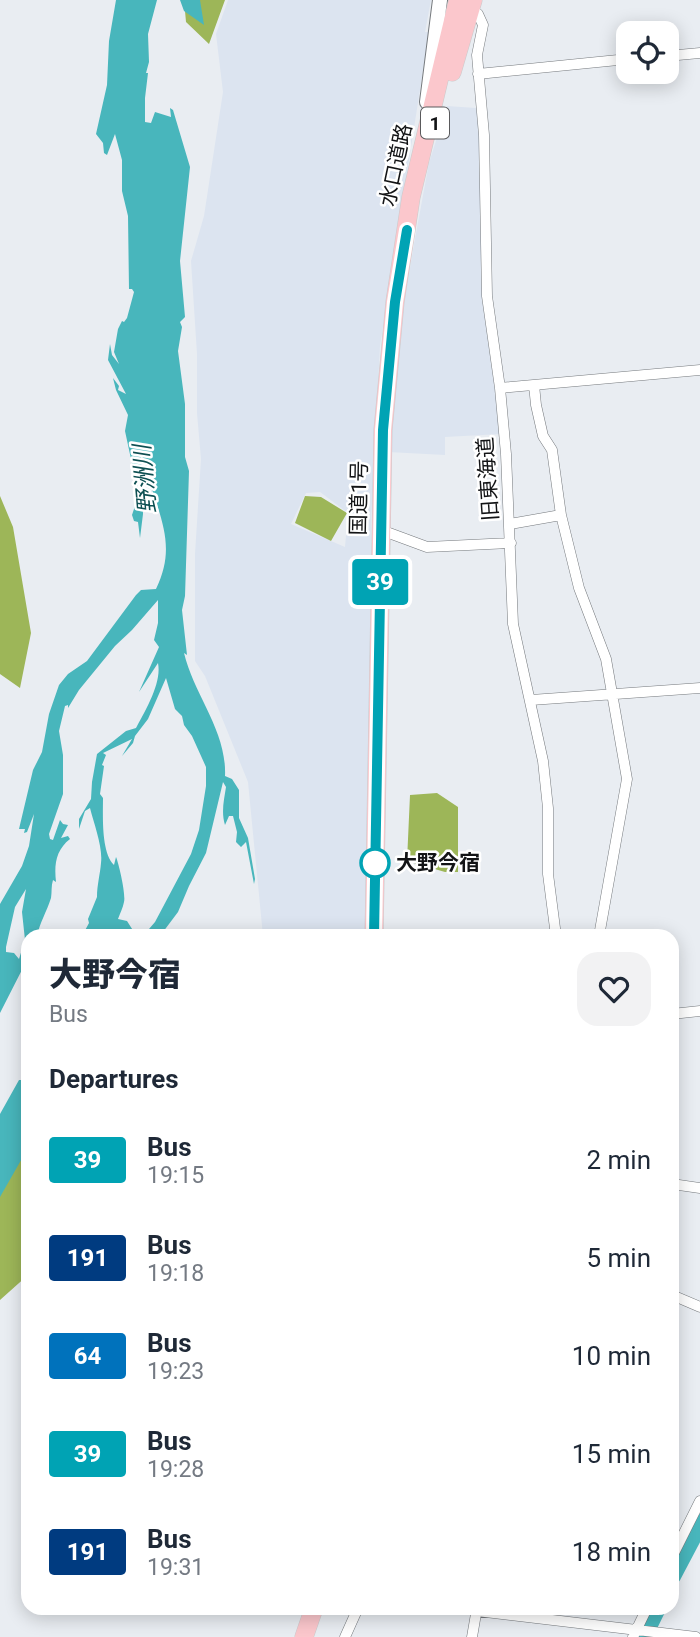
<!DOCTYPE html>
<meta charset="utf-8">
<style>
body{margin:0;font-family:Roboto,"Noto Sans JP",sans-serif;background:#f2f2f3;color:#1f2937;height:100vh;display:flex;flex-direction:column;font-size:26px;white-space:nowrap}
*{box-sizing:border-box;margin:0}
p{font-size:23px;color:#747a83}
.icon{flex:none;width:38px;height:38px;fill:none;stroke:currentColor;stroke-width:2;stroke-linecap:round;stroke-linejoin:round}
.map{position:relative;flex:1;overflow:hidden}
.drawer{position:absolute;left:21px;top:929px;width:658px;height:686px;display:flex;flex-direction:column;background:#fff;border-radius:21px;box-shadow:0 4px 18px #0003}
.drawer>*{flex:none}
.badge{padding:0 14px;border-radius:5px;font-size:24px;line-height:46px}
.buttons{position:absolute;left:616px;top:21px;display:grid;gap:14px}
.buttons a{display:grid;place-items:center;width:63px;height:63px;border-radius:14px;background:#fff;box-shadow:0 4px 18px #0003;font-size:35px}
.map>.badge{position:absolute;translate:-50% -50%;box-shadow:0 0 0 4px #fff}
h2{padding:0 28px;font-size:26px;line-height:63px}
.round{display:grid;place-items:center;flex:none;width:74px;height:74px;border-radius:21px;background:#f2f2f3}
.headline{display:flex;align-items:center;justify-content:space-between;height:119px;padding:0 28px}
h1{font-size:33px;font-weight:800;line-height:52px}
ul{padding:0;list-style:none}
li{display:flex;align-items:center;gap:21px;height:98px;padding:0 28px}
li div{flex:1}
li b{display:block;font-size:26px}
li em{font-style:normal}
li .badge{min-width:77px;font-weight:700;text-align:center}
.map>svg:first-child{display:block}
.built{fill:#dce4f0;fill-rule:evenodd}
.forest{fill:#9db658}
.water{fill:#48b6bc;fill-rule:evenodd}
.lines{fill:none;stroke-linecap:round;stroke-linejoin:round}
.river{stroke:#48b6bc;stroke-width:18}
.minor-casing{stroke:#75797d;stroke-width:11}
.secondary-casing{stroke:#75797d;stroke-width:16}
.trunk-casing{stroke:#cbcbcc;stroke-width:19}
.minor{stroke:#fff;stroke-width:10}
.secondary{stroke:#fff;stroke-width:14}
.trunk{stroke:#fbc7cc;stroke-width:18}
.line-casing{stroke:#fff;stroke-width:16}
.line{stroke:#00a3b4;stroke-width:10}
.stop-dot{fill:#fff;stroke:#00a3b4;stroke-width:3.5}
.labels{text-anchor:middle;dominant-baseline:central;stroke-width:5;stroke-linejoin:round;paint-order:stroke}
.shield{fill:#fff;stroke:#5a5a5c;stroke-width:2}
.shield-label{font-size:19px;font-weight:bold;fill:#131416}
.street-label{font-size:21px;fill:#131416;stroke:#fff}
.stop-label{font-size:21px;font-weight:bold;fill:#131416;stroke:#fff;text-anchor:start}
.water-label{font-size:23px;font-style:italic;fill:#0d4f52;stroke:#fff}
</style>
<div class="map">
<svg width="700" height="1637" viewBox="0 0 700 1637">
<rect width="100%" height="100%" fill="#e9edf2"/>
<path class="built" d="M228 0H431L425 32H429L380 346 371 524 368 936H263L248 782 205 676 195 661V554L201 459 197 413V354L191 261 204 216 223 92 216 34ZM320 492 348 513 345 547 291 524 306 493Z
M447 106 476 108 481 135 482 299 501 434 445 437V455L388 452 397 346 414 244 429 163Z"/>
<path class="forest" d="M184 0H225L209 44 186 22Z
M0 496 13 527 31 633 20 688 0 674Z
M305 496 321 497 347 513 331 541 295 523Z
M437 793 458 807V872H445L407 861 410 795Z
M28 1115V1275L0 1300V1179Z"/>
<path class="water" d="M116 0H157L148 34 149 62 146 73H148L145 98V122L151 123 155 112 171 117 170 108 173 110 190 167 180 261 185 317 180 322 182 327 178 351 185 404V457L189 471 185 596 182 610 187 655 184 653C194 695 227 731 225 776L232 779 239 790V818L248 838 255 879 254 884 246 842 241 847 236 842 237 832 233 816H229L225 825C221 812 224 800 226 787L223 782 206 853 189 886 178 912 160 936H93L94 930 89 936H82L89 923 88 919 97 897C97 885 100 875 101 863 103 847 94 824 90 808L85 811 79 829V819L91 799 92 782 97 754 126 731 136 728C145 711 162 683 158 663L139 692 159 647 154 640 158 623V600L132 630 115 646 79 690 68 708V705L65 706 59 731 63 755V794L49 834 50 839 53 840 60 820 63 824 68 825 61 838 68 836 70 839C56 850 54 864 56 882L53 880C51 886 52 892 51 898 47 911 40 922 37 936H28V958L0 1013V904L22 866 29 846 34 814 27 832 24 833 25 829H19L33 770 42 752 49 714 59 685 68 674 87 661 136 595 141 590 156 589C175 550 163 524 151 486 148 475 146 464 141 454L143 514 140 538 138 522 134 521 132 515 135 506 134 473 125 431 128 415 116 390 113 378 119 386 118 390 126 394 108 360 110 344 112 355 119 364 114 352 118 329 122 321 124 322 127 318 134 292 132 289H129L128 216 122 191V160L115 134 107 155 104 153 103 143 96 134 107 85 109 41ZM166 678 175 709 182 716 184 725 192 736 206 767V786L199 830 191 854 155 922 143 936 134 932 127 921 118 919C120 913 123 908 124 902 126 895 119 864 116 857L114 865C101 852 103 816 103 798L100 794 104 766 102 765 106 755 103 753 132 739 122 756 133 743 135 736 148 719ZM26 889 22 912 25 940 19 959 14 953 6 952V947L15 907Z
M180 0H200L204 25 184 11Z
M28 1065V1148L0 1197V1114L19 1080H22Z"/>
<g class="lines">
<path class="river" d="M672 1576 700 1523
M643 1637 657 1608"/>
<defs>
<path id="minor" d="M469 8 478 14 483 25 477 55 484 135 487 296 500 388 506 454 513 624 543 761 548 808V874L556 936
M667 56 700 53
M478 74 628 59
M534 385 536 405 543 436 552 450 561 515 579 588 606 659 627 779 599 936
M500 388 700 370
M510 524 561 515
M381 530 427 547 511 543
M531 700 700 688
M672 1014 700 1011
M672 1184 700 1188
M672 1295 700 1307
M672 1557 700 1501
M477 1611 696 1637
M345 1637 358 1608
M472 1637 477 1608
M633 1637 647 1608"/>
<path id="secondary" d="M427 102 440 0"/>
<path id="trunk" d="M452 72 473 0
M374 936 383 430 395 302 411 197 458 0
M304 1637 314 1608"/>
</defs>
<use href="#minor" class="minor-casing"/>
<use href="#secondary" class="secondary-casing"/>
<use href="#trunk" class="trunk-casing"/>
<use href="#minor" class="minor"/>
<use href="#secondary" class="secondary"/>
<use href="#trunk" class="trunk"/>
</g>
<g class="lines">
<defs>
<path id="line" d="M374 936 383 430 395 302 407 230"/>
</defs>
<use href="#line" class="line-casing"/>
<use href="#line" class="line"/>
</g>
<circle class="stop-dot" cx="375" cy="863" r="14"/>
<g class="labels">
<rect class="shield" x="421" y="107.5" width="28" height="31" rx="5"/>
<g class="shield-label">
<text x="435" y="123">1</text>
</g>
<g class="street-label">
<text transform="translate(396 165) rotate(-78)">水口道路</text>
<text transform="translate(488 479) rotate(-94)">旧東海道</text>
<text transform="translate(359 498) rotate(-89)">国道1号</text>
</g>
<g class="stop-label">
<text x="396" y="863">大野今宿</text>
</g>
<g class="water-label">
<text transform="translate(145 479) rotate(-95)">野洲川</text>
</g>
</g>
</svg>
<div class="buttons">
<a><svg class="icon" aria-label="locate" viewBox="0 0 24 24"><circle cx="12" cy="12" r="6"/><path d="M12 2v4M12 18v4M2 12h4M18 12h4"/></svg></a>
</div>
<b class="badge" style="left:380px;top:582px;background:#00a3b4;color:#fff">39</b>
<section class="drawer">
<div class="headline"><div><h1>大野今宿</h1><p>Bus</p></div><a class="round"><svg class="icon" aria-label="heart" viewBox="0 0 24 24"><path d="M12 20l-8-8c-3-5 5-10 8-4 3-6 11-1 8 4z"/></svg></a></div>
<h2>Departures</h2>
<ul>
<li><span class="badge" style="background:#00a3b4;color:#fff">39</span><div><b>Bus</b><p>19:15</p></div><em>2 min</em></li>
<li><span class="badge" style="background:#003b80;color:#fff">191</span><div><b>Bus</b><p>19:18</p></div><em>5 min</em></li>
<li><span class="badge" style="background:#0072bc;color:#fff">64</span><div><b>Bus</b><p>19:23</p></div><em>10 min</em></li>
<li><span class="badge" style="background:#00a3b4;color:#fff">39</span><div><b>Bus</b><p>19:28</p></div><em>15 min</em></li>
<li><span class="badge" style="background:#003b80;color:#fff">191</span><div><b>Bus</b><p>19:31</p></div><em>18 min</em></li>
</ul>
</section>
</div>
